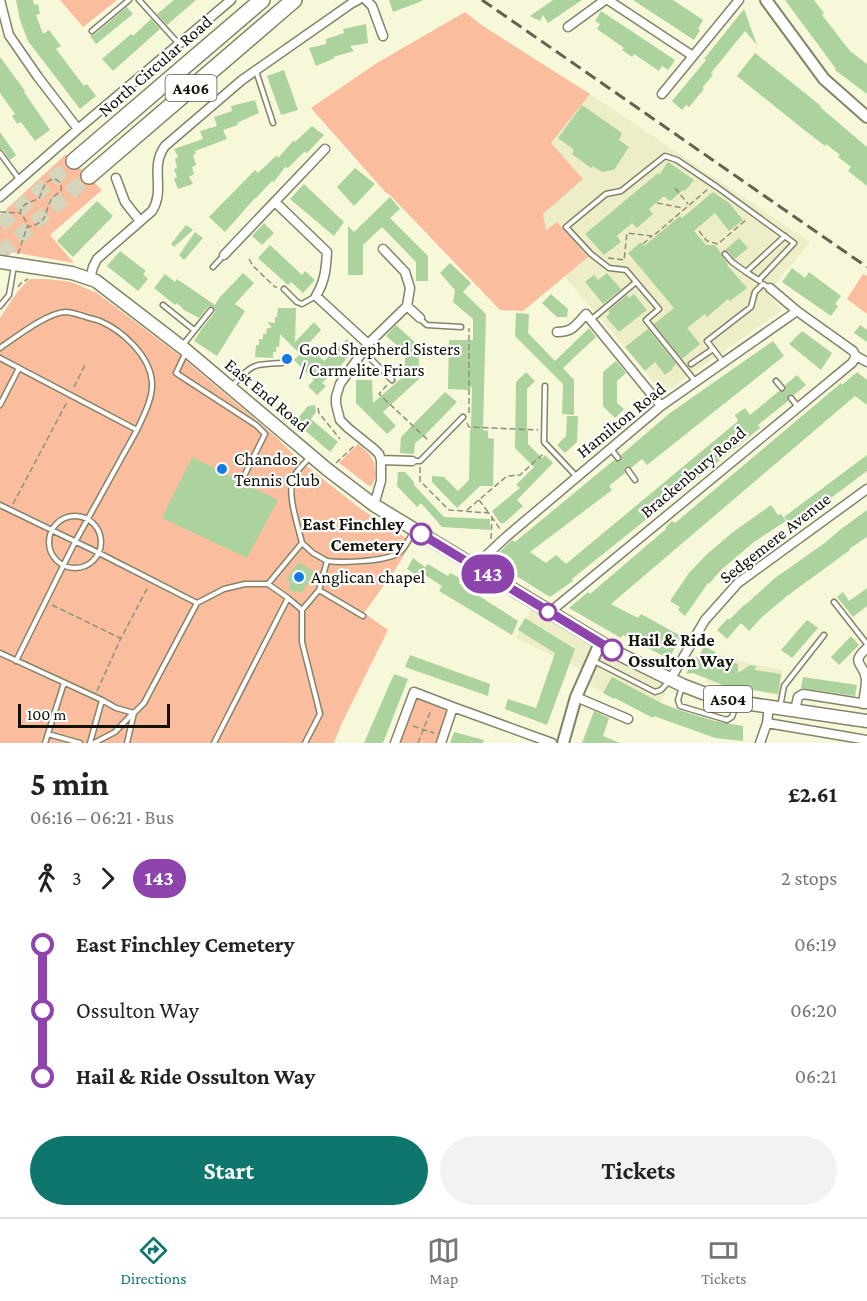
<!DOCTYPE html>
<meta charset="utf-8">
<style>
body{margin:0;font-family:"Crimson Pro",serif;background:#f2f2f2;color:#222;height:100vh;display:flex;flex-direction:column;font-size:22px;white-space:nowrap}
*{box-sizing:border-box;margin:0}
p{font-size:20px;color:#767676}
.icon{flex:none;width:33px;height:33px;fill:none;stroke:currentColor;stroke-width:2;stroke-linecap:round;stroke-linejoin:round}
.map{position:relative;height:743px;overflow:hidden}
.details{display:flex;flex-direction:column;background:#fff;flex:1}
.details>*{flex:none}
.badge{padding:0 12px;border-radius:20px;font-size:21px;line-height:39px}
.scale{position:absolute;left:18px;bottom:15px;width:152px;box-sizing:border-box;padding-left:6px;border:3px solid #111107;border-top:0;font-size:16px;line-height:21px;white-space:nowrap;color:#111107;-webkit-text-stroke:4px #fff;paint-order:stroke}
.map>.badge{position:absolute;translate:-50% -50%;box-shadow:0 0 0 3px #fff}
.legs{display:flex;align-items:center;gap:9px;height:66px;padding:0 30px;font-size:20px}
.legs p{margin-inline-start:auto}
.head{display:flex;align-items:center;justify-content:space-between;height:102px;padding:0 30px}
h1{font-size:33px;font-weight:700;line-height:45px}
.action{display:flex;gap:12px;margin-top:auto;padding:12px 30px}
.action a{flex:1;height:69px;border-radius:36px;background:#0f766e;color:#fff;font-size:24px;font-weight:700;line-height:69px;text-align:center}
.action a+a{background:#f2f2f2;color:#222}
ul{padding:0 30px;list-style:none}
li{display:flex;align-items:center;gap:21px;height:66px;font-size:22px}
li i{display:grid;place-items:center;width:9px;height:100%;margin:0 8px;background:currentColor}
li i::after{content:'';width:15px;height:15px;margin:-8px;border:4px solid;border-radius:50%;background:#fff}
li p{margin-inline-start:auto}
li:first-child i{background:linear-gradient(#0000 50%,currentColor 0)}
li:last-child i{background:linear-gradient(currentColor 50%,#0000 0)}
.tabs{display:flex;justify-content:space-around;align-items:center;height:84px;border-top:2px solid #e0e0e0;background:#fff;font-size:16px;color:#767676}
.tabs a{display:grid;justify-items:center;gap:3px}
.tabs .active{color:#0f766e}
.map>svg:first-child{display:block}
.built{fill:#ededc8}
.green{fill:#fabe9e}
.building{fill:#acd39d}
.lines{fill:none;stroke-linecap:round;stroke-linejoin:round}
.highway-tunnel{stroke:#d4d5ba;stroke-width:15;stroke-dasharray:15 8;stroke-linecap:butt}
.lane-casing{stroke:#838368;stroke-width:7}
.street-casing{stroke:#838368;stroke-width:11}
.secondary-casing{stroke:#838368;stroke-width:14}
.primary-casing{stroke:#838368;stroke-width:15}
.highway-casing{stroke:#838368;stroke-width:18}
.path{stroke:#8f907b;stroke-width:1.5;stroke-dasharray:6 3;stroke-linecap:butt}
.lane{stroke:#fff;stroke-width:4}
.street{stroke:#fff;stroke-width:8}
.secondary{stroke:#fff;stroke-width:10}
.primary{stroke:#fff;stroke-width:12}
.highway{stroke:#fff;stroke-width:15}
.rail{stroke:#626251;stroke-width:3;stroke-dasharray:12 6;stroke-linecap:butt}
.line-1-casing{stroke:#fff;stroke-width:14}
.line-1{stroke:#8e44ad;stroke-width:9}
.poi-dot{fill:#127be3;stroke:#fff;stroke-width:2}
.stop-1-dot{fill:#fff;stroke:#8e44ad;stroke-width:3}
.labels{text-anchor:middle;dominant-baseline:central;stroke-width:4.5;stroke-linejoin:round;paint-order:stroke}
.shield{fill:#fff;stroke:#585851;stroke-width:1.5}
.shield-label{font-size:16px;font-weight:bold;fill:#111107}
.street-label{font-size:18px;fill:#111107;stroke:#fff}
.poi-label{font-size:18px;fill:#111107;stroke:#fff;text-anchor:start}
.stop-label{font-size:18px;font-weight:bold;fill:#111107;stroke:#fff;text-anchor:end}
</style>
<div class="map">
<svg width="867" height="743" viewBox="0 0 867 743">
<rect width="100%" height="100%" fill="#f7f8da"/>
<path class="built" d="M465 12 483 26 590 94 810 242 767 294 783 310 662 394 645 371 565 277 523 311 500 310 388 193 387 194 311 108 377 63Z
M534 604 670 680 656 717 582 682 586 672 516 638Z
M719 654 747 663 783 670 779 695 722 686 705 682Z"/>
<path class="green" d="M60 0H117L83 27Z
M465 12 483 26 590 94 551 143 583 179 543 214 546 230 557 222 588 257 523 311 500 310 388 193 387 194 311 108 377 63Z
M66 154 102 190 50 235 74 263 0 250V215Z
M863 274 867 276V314L847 299Z
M30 279H48L71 282 97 293 179 355 276 437 300 461 361 509 412 542 393 573 364 613 388 630 341 725 334 743H0V318C10 304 16 290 30 279Z
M358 444C369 453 375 458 375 472 375 478 375 481 371 486H369L339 463Z
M414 692 453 707 441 743H395Z"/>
<path class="building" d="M16 0H33L34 5 38 4 40 14 36 15 43 34 49 30 61 46 56 49 84 86 87 84 96 96 80 109 28 41 20 20Z
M174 0H196L167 25 157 14Z
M389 0H422V1L393 12Z
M553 0H582L548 23 543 15 540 21 530 16Z
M633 0H673L703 20 698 29 700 30 694 40Z
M785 0H814L824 13 822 15 850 51 867 64V94L835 70 836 69Z
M127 7 133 14 96 44 90 36 95 34Z
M744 9 757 45 745 31 711 73 713 75 702 88 704 89 689 107 686 105 682 110 672 101 706 60 704 59Z
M601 11 675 60 668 70 662 66 659 71 634 54 632 57 622 50 624 48 597 29 600 24 595 21Z
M151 19 160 29 113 71 102 59 131 34 133 36Z
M366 24 368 43 350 46 354 51 333 57 335 58 316 66 309 48 326 44V39L344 33 343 29Z
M755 53 821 106 820 107 867 147V186L848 171 851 167 838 157 840 155 826 144 825 146 803 129 737 76Z
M0 57 25 91 24 92 50 130 35 141 21 122 17 124 12 116 15 114 0 93Z
M284 70 298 110 281 115 267 76Z
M255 100 259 113 237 123 238 125 223 130 227 139 195 151 196 154 193 155 196 165 192 167 194 174 189 177 193 184 178 189 174 179 177 177 174 169 177 168 175 159 178 157 174 149 203 139 200 131 217 126 214 117 232 111 231 106Z
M582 105 622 133 619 140 629 147 614 170 602 172 593 166 591 168 572 154 574 150 558 138Z
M312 126 324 135 307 153 304 152 288 168 285 167 274 182 272 181 256 198H255L225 232 209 217 255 170 258 173 277 155 278 158 294 140 295 142Z
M0 132 16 155 10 160 3 150 0 149Z
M668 162 694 180 685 191 683 190 670 201 664 196 649 209 653 214 637 228 632 223 625 229 617 236 621 242 604 255 585 234 658 173 659 175Z
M355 168 375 184 354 206 337 187Z
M304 184 344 222 334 236 290 199Z
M713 192 729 203 743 220 729 231 715 213 694 231 706 245H715L721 253 722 256 728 264 727 265 747 288 730 301 728 299 707 317 705 314 687 328 700 344 682 359 654 324 674 308 628 253 641 242 644 246 680 216 682 218Z
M390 197 400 209 390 218 428 256V281H416V262L382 227 363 245V275H348V226L354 232Z
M97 201 113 216 73 257 57 241Z
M264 223 274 233 262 245 252 236Z
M186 225 193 230 174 247 171 244Z
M195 232 203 238 184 260 179 255Z
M739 238 748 248 735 259 728 251 725 250Z
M270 245 302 275 305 271 315 280 303 293 291 282 288 285 258 258Z
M120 251 146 271 143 274 148 279 138 291 107 266Z
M450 263 471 283 463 292 486 314 483 430 488 431V438L494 439 493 486H480L457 508 432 482V476L444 477 458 491 469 480 470 430H471L472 386 469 390 448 389 449 340H473V319L453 302 455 290 440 273Z
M792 268 805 278 809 272 841 296 835 304 838 306 831 316 782 282Z
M243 273 254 283 235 304 245 311 217 356 194 341 201 330 215 312 214 307 211 306 208 307 199 318 184 310 177 303 175 305 154 288 165 274 175 282 177 279 215 305 220 297Z
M607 273 621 289 603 304 585 282 594 275 598 280Z
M551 294 568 309 567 317H557L542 303Z
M634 294 647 310 619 332 606 317 610 313 608 311 627 295 629 298Z
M278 308H296L295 342 314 322 321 330 307 345 324 361 347 339 352 344 353 348 344 362 322 383 326 386 317 395 308 386 314 380 294 360 300 354 280 334 279 347H276V352H273V358L255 357 256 345H259V339H263V334H266L267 328H271V326L267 322 275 323V317H277Z
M516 313 529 314 528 333 555 361 589 328 596 337 563 368 574 380V415L562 414 563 384 515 336Z
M396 325 418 345 420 378 383 412 396 426 387 434 356 403V380H372L373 403 405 375V352L386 336Z
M860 325 867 330V342L854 333Z
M648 329 676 364 672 368 673 369 665 375 655 362 645 371 625 347Z
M802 331 832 353 821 370 789 344Z
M773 341 784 356 647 465 642 459 631 468 628 466 625 467 624 470 625 473 609 486 612 490 530 552 546 563 556 555 566 564 738 421 735 415 745 408 750 415 779 391H784L786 389 785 385 797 375 806 385 794 395 791 394 788 395V401L758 425 760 428 572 579 573 581 550 597 491 560 512 540 515 542 614 460 618 462 621 461 622 458 621 455 670 413Z
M616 361 626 373 617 381V403L624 409 615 418 603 406V372Z
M526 372 535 381 527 389V431H528V444L542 458 545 455 553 463 517 500 523 506 504 523H500L492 511 520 488 516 485 534 467 515 448 516 382Z
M857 372 867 380V405L855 396 611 604 638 618 641 614 681 636 669 659 623 635 621 638 569 608 588 592 590 594 666 529V527L672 521 675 523 841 383 842 385Z
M445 392 457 402 424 436 415 443 414 454 400 453 401 437Z
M315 405 316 412 311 419 338 442 330 452 301 427 303 424 297 419 308 406Z
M567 416H578L577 442 565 453 557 445 566 436Z
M867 455V471L792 527 784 517Z
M192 457 278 500 247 558 162 518Z
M398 472H405L414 482V485L444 517 490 519V530L442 527 421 503 417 507 397 486Z
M771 505 778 515 781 514 786 521 754 542 721 570 709 584 708 583 685 616 678 610 680 607 670 601 689 573 706 555 733 532Z
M867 510V537L849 549 850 550 787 596 762 617 749 631 741 623 727 639 717 630 728 618 729 620 744 605H745L775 578 826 542 841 529Z
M413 558 425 567 428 564 448 576 450 573 462 579 459 583 518 621 512 635 439 591 442 586 422 573 419 577 407 569Z
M299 562 315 573 301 593 297 590 295 593 288 588 291 583 286 579Z
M867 588V606L853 617 837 597 843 592 849 601Z
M525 618 575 649 547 725 505 709 508 699 536 708 555 653 518 630Z
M807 620 818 628 792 658 781 650Z
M851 636 859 645 839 665 831 657Z
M704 646 715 652V655L729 660V662L738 664V673L750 665 756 666 755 670 781 674 778 694 723 685 693 673 686 674 695 657 698 658Z
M410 655 490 684 488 696 405 667Z
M394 674 408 679 383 743H364Z
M612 677 661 703 679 710 715 721 743 726V741L715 738 654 716 653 718 615 698 614 699 603 693Z
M803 677 857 685 855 696 801 688Z
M594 711 609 718 603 736 620 743H582Z
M454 732 484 740 483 743H450Z"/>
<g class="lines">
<path class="highway-tunnel" d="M0 225 74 161
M0 253 89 176"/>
<defs>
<path id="lane" d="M139 0 179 44
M92 31 129 0
M256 71 273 123
M0 153 19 179
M725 254 732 262 746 272
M213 267 224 255
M760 281 746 272 785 236
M284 289 297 302 302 304 316 296
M163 305 194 330
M0 306 9 295 14 266
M420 319 427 325 461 327
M592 319 636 282
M182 346 211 310
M0 348C16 337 47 313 65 312 70 312 77 314 83 316 88 318 95 319 100 321 123 331 150 356 152 382 153 398 144 415 137 430L75 542 16 661
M363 351 392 380
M185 354 176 373 256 425 265 434 244 476
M0 358 137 430
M723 362 707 341 751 307 755 292 763 284 769 288
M691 364 713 349
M695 381 646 320 659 309 626 270 609 268 591 254 566 227 606 194 621 191 665 156 677 160 717 187 794 243 759 280
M776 381 782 388
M232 386C252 365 251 364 282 363
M545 386 544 442 577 477
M791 398 798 407
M0 405 19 368
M611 449 618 458
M413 461H420L463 417
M628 470 635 480
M0 505 99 553 197 603
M49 542a26 26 0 1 1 52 0a26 26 0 1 1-52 0Z
M302 543C298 525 286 493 294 476 298 469 305 463 310 457
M268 584 288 598 302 610 319 590 327 561C342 563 390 562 401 551 406 546 410 537 414 531
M319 590 363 616
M834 602 867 644
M302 610V642L320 714 305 743
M0 653 102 700 116 708 134 713 144 703 197 603 224 589 245 584H268L302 543 313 553 327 561
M594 661 655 692 661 690 670 680
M682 687 678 700 680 706 727 720 732 717 736 705
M780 707 784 686 824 635
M48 734 80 743
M45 743 64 683
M90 743 102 700
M94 743 115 732 133 713
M127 743 134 713
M214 743 288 598"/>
<path id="street" d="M0 0 9 35 38 77 78 129
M366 0 372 6 383 36
M608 0 693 56
M568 27 605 0
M662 94 739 0
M116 178 125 202 140 221
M0 197 78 129 231 0
M275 202 327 252C326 269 325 281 316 296L368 344
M383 249 405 272 410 288 407 306
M224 255 325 149
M90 279 93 267 97 259 152 211C166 189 149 168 165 146L242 80 352 3 358 0
M770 288 797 311 853 351 856 356 867 362
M407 306 420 318
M557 332C573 332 576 325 586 314L661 406
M381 460 412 461
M374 505 381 481V460L379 454 374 449 348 428 340 420 336 404V397L340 384 368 344 407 306
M475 566 506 537 661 406 797 311
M550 612 852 363 856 356
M670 680 705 620 738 583 867 489
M576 697 628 719
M863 704C864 696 866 687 866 679 864 662 849 664 867 648
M453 707 552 743
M795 710 798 697 803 694 867 704
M767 723 867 740
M395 743 414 692 453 707 441 743
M760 743 767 723 769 706"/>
<path id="secondary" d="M766 0 824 79 867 117
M563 743 576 697 600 643"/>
<path id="primary" d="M0 262 72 273 96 281 187 351 328 470 374 505 621 655 682 685 703 693 737 702 867 721"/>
<path id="highway" d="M74 161 262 0
M89 176 294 0"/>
</defs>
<use href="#lane" class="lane-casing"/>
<use href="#street" class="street-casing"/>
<use href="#secondary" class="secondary-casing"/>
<use href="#primary" class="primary-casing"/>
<use href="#highway" class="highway-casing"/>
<path class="path" d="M55 179C60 181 62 185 61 191 57 194 52 197 50 202 43 217 48 222 28 227L25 219 20 213C22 202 31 203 39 198 44 190 43 180 55 179Z
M675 188 688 204
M657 203 683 208
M0 212 19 213
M699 231 707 241 718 244 747 219
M643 244 652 236
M18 254 27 227
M608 258 624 260 627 233 653 236 708 189
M249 259 253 266 275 287H277
M18 287 21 283 28 279
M387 385 379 394 428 440
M74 387 86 363
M318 408 319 413 340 439
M469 413V328
M467 423 469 427 538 430
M336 463 354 446
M420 467V481L449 510 489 513 500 529
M479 500 488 512
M13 504 67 402
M467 510 507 476 520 475 543 454
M491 539 492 517
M52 605 120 638
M97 691 121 638 148 587
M413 726 434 733
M418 743 431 710"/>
<use href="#lane" class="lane"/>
<use href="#street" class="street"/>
<use href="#secondary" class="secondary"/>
<use href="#primary" class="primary"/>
<use href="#highway" class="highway"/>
<path class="rail" d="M482 0 867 267"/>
</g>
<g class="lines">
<defs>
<path id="line-1" d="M421 534 612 650"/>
</defs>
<use href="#line-1" class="line-1-casing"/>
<use href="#line-1" class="line-1"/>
</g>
<g class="poi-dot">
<circle cx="287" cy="359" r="6"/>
<circle cx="222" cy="469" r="6"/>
<circle cx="299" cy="577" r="6"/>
</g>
<g class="stop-1-dot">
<circle cx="421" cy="534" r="10"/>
<circle cx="548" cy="612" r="8"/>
<circle cx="612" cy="650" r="10"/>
</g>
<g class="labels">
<g class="shield">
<rect x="165.5" y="75" width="51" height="26" rx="4.5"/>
<rect x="704" y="686" width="48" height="26" rx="4.5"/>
</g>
<g class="shield-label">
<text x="191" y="88">A406</text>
<text x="728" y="699">A504</text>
</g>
<g class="street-label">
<text transform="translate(155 66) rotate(-41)">North Circular Road</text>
<text transform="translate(267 395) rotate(40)">East End Road</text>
<text transform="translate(621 420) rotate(-39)">Hamilton Road</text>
<text transform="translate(693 472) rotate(-40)">Brackenbury Road</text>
<text transform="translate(775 538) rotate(-38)">Sedgemere Avenue</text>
</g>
<g class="poi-label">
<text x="299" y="349">Good Shepherd Sisters<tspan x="299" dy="21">/ Carmelite Friars</tspan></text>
<text x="234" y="459">Chandos<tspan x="234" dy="21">Tennis Club</tspan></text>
<text x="311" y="577">Anglican chapel</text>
</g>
<g class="stop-label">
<text x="404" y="524">East Finchley<tspan x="404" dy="21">Cemetery</tspan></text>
<text x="628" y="640" text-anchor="start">Hail &amp; Ride<tspan x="628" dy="21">Ossulton Way</tspan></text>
</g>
</g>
</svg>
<div class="scale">100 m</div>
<b class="badge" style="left:488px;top:574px;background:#8e44ad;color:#fff">143</b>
</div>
<section class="details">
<div class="head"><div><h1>5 min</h1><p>06:16 – 06:21 · Bus</p></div><b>£2.61</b></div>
<div class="legs"><svg class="icon" aria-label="walk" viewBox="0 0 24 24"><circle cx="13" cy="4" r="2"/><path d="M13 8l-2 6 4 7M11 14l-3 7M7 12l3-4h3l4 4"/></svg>3<svg class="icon" aria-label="forward" viewBox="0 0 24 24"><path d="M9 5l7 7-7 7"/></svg><b class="badge" style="background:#8e44ad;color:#fff">143</b><p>2 stops</p></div>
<ul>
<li><i style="color:#8e44ad"></i><b>East Finchley Cemetery</b><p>06:19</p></li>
<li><i style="color:#8e44ad"></i><span>Ossulton Way</span><p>06:20</p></li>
<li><i style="color:#8e44ad"></i><b>Hail &amp; Ride Ossulton Way</b><p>06:21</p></li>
</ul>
<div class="action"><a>Start</a><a>Tickets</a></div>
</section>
<nav class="tabs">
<a class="active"><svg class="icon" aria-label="directions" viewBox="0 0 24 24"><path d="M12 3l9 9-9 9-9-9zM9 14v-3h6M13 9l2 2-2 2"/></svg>Directions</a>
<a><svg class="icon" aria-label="map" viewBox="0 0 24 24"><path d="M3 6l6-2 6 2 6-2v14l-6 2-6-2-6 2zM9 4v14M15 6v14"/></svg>Map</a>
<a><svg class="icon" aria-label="tickets" viewBox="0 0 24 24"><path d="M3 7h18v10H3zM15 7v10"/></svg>Tickets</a>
</nav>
